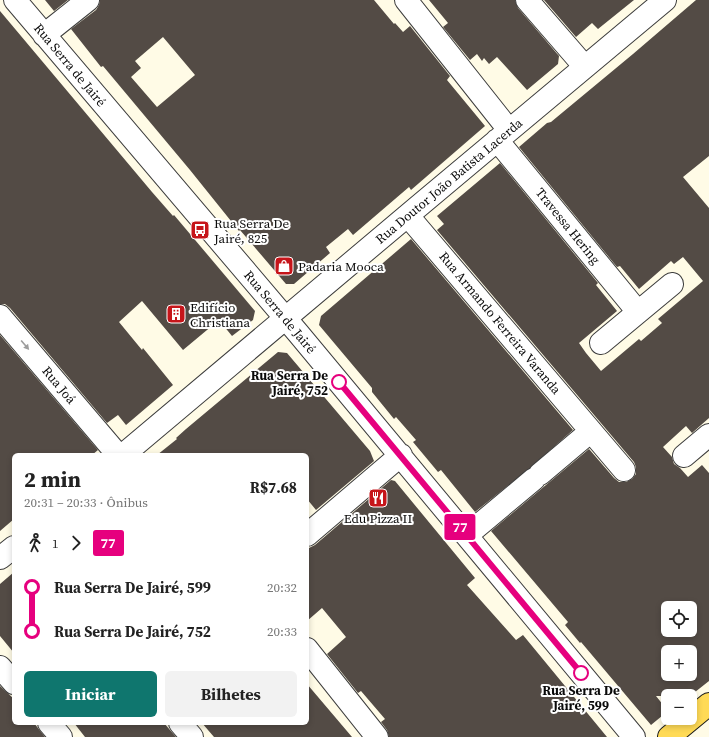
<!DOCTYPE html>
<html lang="pt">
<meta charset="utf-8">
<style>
body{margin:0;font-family:"Source Serif 4",serif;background:#f2f2f2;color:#222;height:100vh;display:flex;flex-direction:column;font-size:15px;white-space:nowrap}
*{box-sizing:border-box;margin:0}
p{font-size:13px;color:#767676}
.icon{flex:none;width:22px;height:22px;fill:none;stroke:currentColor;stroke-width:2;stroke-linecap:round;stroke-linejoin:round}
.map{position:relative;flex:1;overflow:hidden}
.side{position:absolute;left:12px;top:453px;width:297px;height:272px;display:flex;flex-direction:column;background:#fff;border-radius:6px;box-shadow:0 2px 6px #0003}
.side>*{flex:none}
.badge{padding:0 8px;border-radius:3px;font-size:14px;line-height:26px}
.buttons{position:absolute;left:661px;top:601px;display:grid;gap:8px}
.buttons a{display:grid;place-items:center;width:36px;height:36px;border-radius:6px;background:#fff;box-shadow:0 2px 6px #0003;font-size:20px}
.map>.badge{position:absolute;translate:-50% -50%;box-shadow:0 0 0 2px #fff}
.legs{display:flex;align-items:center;gap:6px;height:44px;padding:0 12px;font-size:13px}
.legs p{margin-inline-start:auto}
.head{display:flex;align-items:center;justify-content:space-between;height:68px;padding:0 12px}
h1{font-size:22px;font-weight:700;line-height:30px}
.cta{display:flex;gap:8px;margin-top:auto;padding:8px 12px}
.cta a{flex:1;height:46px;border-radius:6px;background:#0f766e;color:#fff;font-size:16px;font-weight:700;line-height:46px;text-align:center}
.cta a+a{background:#f2f2f2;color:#222}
ul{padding:0 12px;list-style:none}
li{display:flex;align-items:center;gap:14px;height:44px;font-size:15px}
li i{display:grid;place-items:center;width:6px;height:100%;margin:0 5px;background:currentColor}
li i::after{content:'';width:10px;height:10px;margin:-5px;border:3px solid;border-radius:50%;background:#fff}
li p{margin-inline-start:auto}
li:first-child i{background:linear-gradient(#0000 50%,currentColor 0)}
li:last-child i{background:linear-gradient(currentColor 50%,#0000 0)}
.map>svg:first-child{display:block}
.building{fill:#534b45;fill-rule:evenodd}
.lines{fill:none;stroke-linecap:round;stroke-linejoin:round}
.minor-casing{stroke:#3d3d3d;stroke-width:24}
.major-casing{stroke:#1b1b1b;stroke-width:24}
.minor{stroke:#fff;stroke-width:22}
.major{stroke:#ffda56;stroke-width:22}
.oneway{fill:#9d9d9d}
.line-1-casing{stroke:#fff;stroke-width:9}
.line-1{stroke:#e6007e;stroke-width:6}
.stop-1-dot{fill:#fff;stroke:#e6007e;stroke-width:2}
.labels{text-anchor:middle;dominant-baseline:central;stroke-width:4;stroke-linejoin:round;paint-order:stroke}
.street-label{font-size:13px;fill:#0a0a0a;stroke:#fff}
.poi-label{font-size:13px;fill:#0a0a0a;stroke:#fff;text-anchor:start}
.stop-label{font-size:13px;font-weight:bold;fill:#0a0a0a;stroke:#fff;text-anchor:end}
</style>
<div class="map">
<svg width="709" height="737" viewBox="0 0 709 737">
<rect width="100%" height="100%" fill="#fffbe6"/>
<path class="building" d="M45 0H68L54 11Z
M100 0H374L394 24 395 23 403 32 410 26 450 76 447 80 485 126 411 190 409 187 353 235 348 229 326 247 330 253 294 284H286L240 230 239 231 190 170 103 66 101 67 71 29 96 10 99 5ZM163 37 195 75 157 107 131 77 141 68 135 61Z
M429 0H515L518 8 559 56 558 64 527 90 497 57 489 64 484 58 482 61 477 54 470 60 443 27 448 23Z
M544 0H634L598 29 592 23 576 37Z
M696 0H709V156L683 177 709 208V418L692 433 686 426 663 447 672 457 674 464 680 468 688 477 702 465 709 473V681L690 696H656L668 711 651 725 581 642 580 643 565 625 568 622 491 531 589 449 614 478 619 482H626L632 479 636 474V467L634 462 437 230 444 224 437 216 500 163 598 283 596 285 617 311 579 343 586 353 601 371 639 339 641 341 662 323 658 319 703 281 683 257 674 264 671 261 639 289 620 266 617 267 519 147 547 123 551 122 633 54ZM668 608H690V630H668ZM668 652H690V674H668Z
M0 11 152 192 173 216 174 215 255 311 253 320 232 336 219 320 183 350 142 301 119 322 142 350 143 348 173 385 126 425 118 415 107 423 10 308 5 304H0Z
M411 239 573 430 530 468 475 512 441 470 438 472 413 442 416 440 396 417 394 419 372 392V388L319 325 321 316Z
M0 335 98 450 92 455H14V519L0 531Z
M278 352 287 353 370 451 374 461 316 510 307 499V455H157L177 439 176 438 186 429Z
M391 480 395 481 475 578 467 585 516 640 523 635 607 737H389L387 730 381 722 385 719 361 691 358 693 327 654 346 637 322 608 307 621V549L315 545Z
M14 572V653L0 636V584Z
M307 684 352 737H214L202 723H307Z
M0 686 14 699V723H34L45 737H0Z
M74 723H164L176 737H85Z"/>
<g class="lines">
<defs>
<path id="minor" d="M15 0 298 333 634 737
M406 0 509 130
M527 0 585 67
M44 35 88 0
M497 140 638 312
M408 216 624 470
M0 316 118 455
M601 343 672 284
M123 455C303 303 484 151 665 0
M684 456 709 435
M540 474 591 431
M307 535 401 455
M467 535 534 479
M0 558 14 547
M307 649 377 737
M0 667 14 683
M49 723 61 737
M180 723 192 737"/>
<path id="major" d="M669 737 709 704"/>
</defs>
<use href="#minor" class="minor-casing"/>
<use href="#major" class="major-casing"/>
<use href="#minor" class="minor"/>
<use href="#major" class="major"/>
</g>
<defs><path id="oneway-solid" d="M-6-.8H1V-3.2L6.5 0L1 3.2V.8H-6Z"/></defs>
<use class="oneway" href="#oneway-solid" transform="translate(25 345) rotate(50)"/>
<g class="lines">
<defs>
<path id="line-1" d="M339 382 581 673"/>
</defs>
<use href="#line-1" class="line-1-casing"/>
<use href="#line-1" class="line-1"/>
</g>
<defs>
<symbol id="bus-square" viewBox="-11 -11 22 22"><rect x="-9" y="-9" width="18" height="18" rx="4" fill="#c6151a" stroke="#fff"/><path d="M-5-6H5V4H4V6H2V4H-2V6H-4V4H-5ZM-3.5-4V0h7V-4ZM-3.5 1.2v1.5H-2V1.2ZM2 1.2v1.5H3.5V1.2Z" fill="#fff"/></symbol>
<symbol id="shop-square" viewBox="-11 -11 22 22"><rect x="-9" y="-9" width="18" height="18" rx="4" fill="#c6151a" stroke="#fff"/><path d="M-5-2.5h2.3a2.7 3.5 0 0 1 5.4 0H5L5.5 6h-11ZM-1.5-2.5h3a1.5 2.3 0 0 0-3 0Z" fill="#fff"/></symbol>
<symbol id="building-square" viewBox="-11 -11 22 22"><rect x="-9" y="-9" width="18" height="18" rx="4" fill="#c6151a" stroke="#fff"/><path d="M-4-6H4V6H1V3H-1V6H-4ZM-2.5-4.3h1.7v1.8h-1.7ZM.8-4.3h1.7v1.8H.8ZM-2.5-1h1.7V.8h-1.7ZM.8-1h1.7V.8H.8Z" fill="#fff"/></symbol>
<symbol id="restaurant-square" viewBox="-11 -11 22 22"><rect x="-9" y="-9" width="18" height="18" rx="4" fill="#c6151a" stroke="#fff"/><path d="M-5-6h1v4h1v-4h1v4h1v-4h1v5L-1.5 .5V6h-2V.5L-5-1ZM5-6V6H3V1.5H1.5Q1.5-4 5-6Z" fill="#fff"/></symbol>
</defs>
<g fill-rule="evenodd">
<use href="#bus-square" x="189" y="219" width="22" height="22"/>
<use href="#shop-square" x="273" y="255" width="22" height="22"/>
<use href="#building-square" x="165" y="303" width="22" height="22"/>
<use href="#restaurant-square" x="367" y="487" width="22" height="22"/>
</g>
<g class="stop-1-dot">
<circle cx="339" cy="382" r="7"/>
<circle cx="581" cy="673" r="7"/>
</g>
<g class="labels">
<g class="street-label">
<text transform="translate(70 65) rotate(50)">Rua Serra de Jairé</text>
<text transform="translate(449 181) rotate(-40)">Rua Doutor João Batista Lacerda</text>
<text transform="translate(568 226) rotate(51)">Travessa Hering</text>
<text transform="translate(280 312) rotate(50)">Rua Serra de Jairé</text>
<text transform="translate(500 323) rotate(50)">Rua Armando Ferreira Varanda</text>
<text transform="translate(59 385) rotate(50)">Rua Joá</text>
</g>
<g class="poi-label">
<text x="214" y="223">Rua Serra De<tspan x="214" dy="15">Jairé, 825</tspan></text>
<text x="298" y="266">Padaria Mooca</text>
<text x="190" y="307">Edifício<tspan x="190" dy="15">Christiana</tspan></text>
<text x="378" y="518" text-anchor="middle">Edu Pizza II</text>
</g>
<g class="stop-label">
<text x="328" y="375">Rua Serra De<tspan x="328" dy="15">Jairé, 752</tspan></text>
<text x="581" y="690" text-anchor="middle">Rua Serra De<tspan x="581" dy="15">Jairé, 599</tspan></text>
</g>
</g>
</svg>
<div class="buttons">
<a><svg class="icon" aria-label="locate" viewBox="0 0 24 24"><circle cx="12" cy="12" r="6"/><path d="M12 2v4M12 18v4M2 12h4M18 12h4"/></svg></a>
<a>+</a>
<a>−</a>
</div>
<b class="badge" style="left:460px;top:527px;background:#e6007e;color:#fff">77</b>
<section class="side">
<div class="head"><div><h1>2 min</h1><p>20:31 – 20:33 · Ônibus</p></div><b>R$7.68</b></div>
<div class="legs"><svg class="icon" aria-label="walk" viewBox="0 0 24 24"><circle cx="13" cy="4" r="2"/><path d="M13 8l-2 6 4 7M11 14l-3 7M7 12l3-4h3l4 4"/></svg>1<svg class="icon" aria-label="forward" viewBox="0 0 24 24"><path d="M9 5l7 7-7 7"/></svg><b class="badge" style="background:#e6007e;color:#fff">77</b></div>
<ul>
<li><i style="color:#e6007e"></i><b>Rua Serra De Jairé, 599</b><p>20:32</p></li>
<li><i style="color:#e6007e"></i><b>Rua Serra De Jairé, 752</b><p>20:33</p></li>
</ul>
<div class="cta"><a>Iniciar</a><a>Bilhetes</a></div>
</section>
</div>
